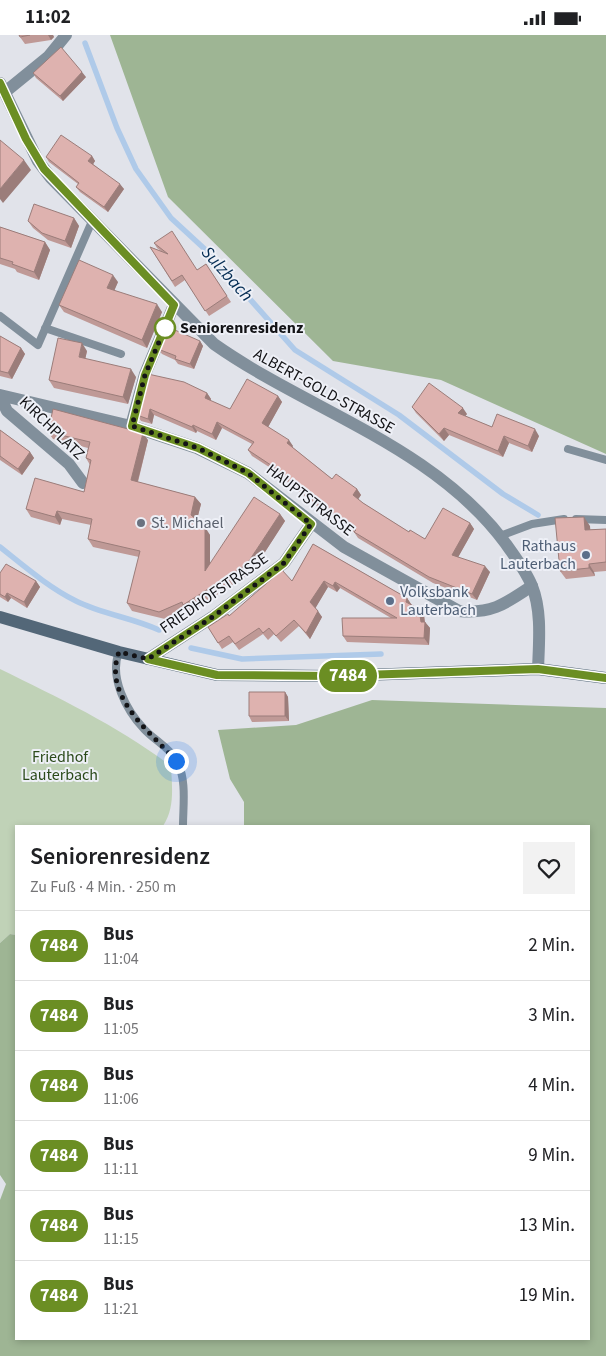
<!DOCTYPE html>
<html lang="de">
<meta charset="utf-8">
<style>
body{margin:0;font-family:"Source Sans 3",sans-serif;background:#f2f2f2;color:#202124;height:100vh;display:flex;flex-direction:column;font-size:19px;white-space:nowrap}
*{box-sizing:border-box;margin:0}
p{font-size:16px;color:#757577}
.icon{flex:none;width:28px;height:28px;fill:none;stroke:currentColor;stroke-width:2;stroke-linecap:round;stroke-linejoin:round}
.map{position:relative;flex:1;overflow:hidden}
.drawer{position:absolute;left:15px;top:790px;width:575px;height:515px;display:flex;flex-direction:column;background:#fff;border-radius:0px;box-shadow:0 2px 8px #0003}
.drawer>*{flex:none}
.badge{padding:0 10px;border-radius:16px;font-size:18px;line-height:32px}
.you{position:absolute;width:25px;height:25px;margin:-12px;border:4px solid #fff;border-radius:50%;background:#1a73e8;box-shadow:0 0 0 8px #1a73e833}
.map>.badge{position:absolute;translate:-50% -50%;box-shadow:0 0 0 2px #fff}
.round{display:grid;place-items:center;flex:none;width:52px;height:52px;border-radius:0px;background:#f2f2f2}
.summary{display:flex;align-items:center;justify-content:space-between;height:85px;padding:0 15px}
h1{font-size:24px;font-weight:600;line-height:38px}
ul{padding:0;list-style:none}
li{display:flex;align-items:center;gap:15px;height:70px;padding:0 15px;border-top:1px solid #e0e0e0}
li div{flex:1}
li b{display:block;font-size:19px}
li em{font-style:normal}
li .badge{min-width:55px;font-weight:700;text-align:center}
.status{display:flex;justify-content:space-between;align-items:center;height:35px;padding:0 25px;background:#fff;direction:ltr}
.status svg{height:14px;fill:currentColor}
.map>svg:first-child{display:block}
.green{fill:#c0d2b7}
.forest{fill:#9eb594}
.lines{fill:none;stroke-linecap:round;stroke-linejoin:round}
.stream{stroke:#afcae9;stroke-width:5.5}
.service{stroke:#818f9b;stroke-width:8}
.minor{stroke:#818f9b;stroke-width:12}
.tertiary{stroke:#818f9b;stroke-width:12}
.secondary{stroke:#536778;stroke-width:12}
.wall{fill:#bf9996}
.shaded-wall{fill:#9b7d7a}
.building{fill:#deb2af;stroke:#9b7d7a}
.line-casing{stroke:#fff;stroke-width:11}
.line{stroke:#6b8e23;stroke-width:8}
.walk{stroke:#131316;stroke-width:5;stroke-dasharray:0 9}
.stop-dot{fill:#fff;stroke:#6b8e23;stroke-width:2.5}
.worship-dot{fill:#6b7280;stroke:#eef0f7;stroke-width:2}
.service-dot{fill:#5c6f8a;stroke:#eef0f7;stroke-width:2}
.labels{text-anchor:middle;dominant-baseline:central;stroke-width:4;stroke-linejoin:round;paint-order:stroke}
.stop-label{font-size:16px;font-weight:bold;fill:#131316;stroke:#eef0f7;text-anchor:start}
.street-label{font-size:16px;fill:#131316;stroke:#eef0f7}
.worship-label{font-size:16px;fill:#5b616d;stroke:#eef0f7;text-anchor:start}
.service-label{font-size:16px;fill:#4e5e75;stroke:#eef0f7;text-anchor:end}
.park-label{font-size:16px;fill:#2b4a1a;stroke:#eef0f7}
.water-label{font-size:18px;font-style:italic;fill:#042c53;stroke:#eef0f7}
</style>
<div class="status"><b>11:02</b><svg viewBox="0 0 49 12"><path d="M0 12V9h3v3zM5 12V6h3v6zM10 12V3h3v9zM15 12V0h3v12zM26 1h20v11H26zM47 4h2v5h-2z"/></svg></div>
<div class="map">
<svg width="606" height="1321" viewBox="0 0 606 1321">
<rect width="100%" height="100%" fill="#e1e3ea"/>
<path class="green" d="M0 634C59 663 118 691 171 731 172 752 175 773 163 791H16V900L10 899 0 908Z"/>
<path class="forest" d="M110 0H606V419L441 345 333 326 168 162Z
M372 665 606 673V1321H0V1165L6 1149 0 1140V908L10 899 16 900V1304H589V791H244V767L230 744 218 695 296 690Z"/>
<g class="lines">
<path class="stream" d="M85 8 117 93 136 134 171 183 209 218 295 315 399 380 503 459 538 480
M0 512C24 531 48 552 76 566 102 579 133 583 159 595
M191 613 242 624 381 619"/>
<path class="service" d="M0 281 38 310 93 184
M45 293 121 319
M568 414 606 425
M576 484 606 485
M500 501 532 489 564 484
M119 617C109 642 126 675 144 694 154 705 170 713 177 726 187 745 183 771 183 791"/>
<path class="minor" d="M5 57 48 22 66 0
M0 360 131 391 197 413 248 438 344 512 459 576C492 579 505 569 532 551
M0 361 7 376 69 429 83 448
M131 391 145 339 174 270
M148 624 214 581 284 528 311 489"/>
<path class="tertiary" d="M0 48 38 126 51 143 214 309C309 376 434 411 506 509 515 522 526 536 532 551 542 576 539 607 538 634"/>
<path class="secondary" d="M0 582 119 617 217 640 333 641 538 634 606 643"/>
</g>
<path class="wall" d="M19 0H53L54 2 51 5 25 9 20 2Z
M33 38 86 42 63 66 36 43Z
M92 121 95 126 93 129 124 154 108 177 80 157 76 152 78 149 49 127 46 122Z
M74 183 79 191 71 213 48 205 33 193 28 186Z
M0 192 45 207 50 215 39 245 17 237 15 234 0 229Z
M154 208 197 235 206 229 231 267 209 281 185 245 175 252 150 212 161 216 157 213Z
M118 247 114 255 162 277 147 313 64 277 59 270Z
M0 301 21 313 25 319 12 344 0 341Z
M200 306 203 311 194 334 178 329 175 325 162 319 158 314Z
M87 316 85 324 136 342 128 369 54 353 49 345Z
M148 339 207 358 211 364 210 366 230 374 278 361 282 367 268 392 293 411 292 412 332 444 357 454 361 460 358 464 363 468 409 497 425 504 470 488 474 494 458 522 490 537 477 565 433 548 358 503 354 497 318 472 286 446 283 441 252 421 248 415 252 409 222 393 216 405 197 396 196 398 154 380 152 389 141 386 137 380Z
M412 372 467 379 465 381 492 392 539 401 532 417 509 408 503 422 449 400 444 406 416 378Z
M0 395 30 417 34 423 22 440 0 425Z
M48 397 148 405 138 447 195 462 201 469 197 485 210 500V528L280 479 285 486 252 537 189 578 187 575 165 584 132 576 127 568 139 522 93 512 88 504 91 490 62 484 60 490 31 482 26 474 84 457 90 430 86 423 88 413 53 404Z
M590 491V495L606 494V536L594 537 595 541 566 544 560 536Z
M313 509 407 563 411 569 419 574 424 580 425 587 430 593 429 610 347 607 343 601 391 583 340 553 337 557 328 552 315 573 322 582 310 604 299 591 281 607 274 599 268 605 263 599 239 615 233 607 222 614 208 592 292 546Z
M0 538 36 546 40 552 27 573 11 563 8 567 0 562Z
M285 657 288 662 289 686 252 687 249 681Z"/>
<path class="shaded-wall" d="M48 0H53L54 2 51 5Z
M82 37 86 42 63 66 60 61Z
M92 121 95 126 92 131 88 126Z
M24 125 31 135 3 168 0 164V154Z
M120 149 124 154 108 177 104 172Z
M74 183 79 191 71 213 65 206Z
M45 207 50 215 39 245 34 237Z
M113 240 118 247 112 261 107 253Z
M157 269 162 277 147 313 142 305Z
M200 306 203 311 194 334 190 329Z
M82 308 87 316 84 330 79 322Z
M21 313 25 319 12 344 8 338Z
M131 334 136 342 128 369 123 362Z
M207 358 211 364 209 369 205 363Z
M278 361 282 367 267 394 262 388Z
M463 373 467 379 462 385 458 378Z
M150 374 154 380 152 389 148 384Z
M217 387 222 393 216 405 212 399Z
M193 390 197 396 196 398 192 392Z
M444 393 449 400 444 406 439 399Z
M535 394 539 401 532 417 528 411Z
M143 398 148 405 136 453 131 445Z
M504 401 509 408 503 422 498 416Z
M289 405 293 411 291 414 287 408Z
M30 417 34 423 22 440 18 434Z
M357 454 361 460 357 466 353 460Z
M195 462 201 469 196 488 191 480Z
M57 476 62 484 60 490 55 482Z
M280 479 285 486 252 537 247 529Z
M584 482 590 491 591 503 585 495Z
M470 488 474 494 456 526 452 520Z
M205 492 210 500V544L205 536Z
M589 529 594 537 595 541 589 533Z
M485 531 490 537 477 565 472 559Z
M36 546 40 552 27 573 24 567Z
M324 546 328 552 315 574 310 567Z
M335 547 340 553 337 557 333 551Z
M7 558 11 563 8 567 5 562Z
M407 563 411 569 410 573 406 567Z
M419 574 424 580 425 590V587L430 593 429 610 424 603Z
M318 576 322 582 310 604 306 598Z
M285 657 288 662 289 686 285 681Z"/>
<path class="building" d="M19 0H30L20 2Z
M61 12 82 37 60 61 33 38Z
M61 100 92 121 88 126 120 149 104 172 76 152 79 148 46 122Z
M0 105 24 125 0 154Z
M34 169 74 183 65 206 42 198 28 186Z
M0 192 45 207 34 237 12 229 13 227 0 223Z
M172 196 197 235 206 229 227 261 205 276 182 240 172 246 150 212 168 219 154 208Z
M79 225 113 240 107 253 157 269 142 305 59 270Z
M168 292 200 306 190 329 175 324 176 321 158 314Z
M0 301 21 313 8 338 0 336Z
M58 303 82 308 79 322 131 334 123 362 49 345Z
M148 339 184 347 207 358 205 363 230 374 247 344 278 361 262 388 289 405 287 408 332 444 336 439 357 454 353 460 363 468 409 497 410 495 425 504 443 473 470 488 452 520 485 531 472 559 429 542 354 497 356 495 314 466 282 440 283 438 248 415 254 407 217 387 212 399 193 390 192 392 150 374 148 384 137 380Z
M429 348 463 373 458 378 492 392 497 379 535 394 528 411 504 401 498 416 444 393 439 399 412 372Z
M53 374 143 398 131 445 195 462 191 480 205 492V536L254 462 280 479 247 529 183 570 182 567 159 577 127 568 140 516 88 504 92 484 57 476 55 482 26 474 35 443 84 457 91 425 86 423 90 407 48 397Z
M0 395 30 417 18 434 0 421Z
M584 482 585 495 606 494V527L589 529V533L560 536 555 483Z
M313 509 407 563 406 567 419 574 421 587H425L424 603 343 601 342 583H397L335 547 333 551 324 546 310 567 318 576 306 598 294 585 276 601 269 593 263 598 259 593 235 609 229 601 218 608 208 592 228 579 229 581 282 535 292 546Z
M6 529 36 546 24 567 7 558 5 562 0 559V538Z
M249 657H285V681H249Z"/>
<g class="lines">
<defs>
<path id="line" d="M0 48 26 104 44 134 174 270 145 340 132 391 198 413 248 438 311 489 284 528 214 581 148 624 217 640 333 641 538 634 606 643"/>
</defs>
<use href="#line" class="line-casing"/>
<use href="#line" class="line"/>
<path class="walk" d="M165 293 167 288 145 340 132 391 198 413 248 438 311 489 284 528 214 581 148 624 119 617C102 662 151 697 176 726"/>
</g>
<circle class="stop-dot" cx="165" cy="293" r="10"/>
<circle class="worship-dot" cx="141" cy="488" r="5"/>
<g class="service-dot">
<circle cx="586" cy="520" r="5"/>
<circle cx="390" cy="566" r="5"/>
</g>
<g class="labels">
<g class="stop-label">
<text x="180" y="293">Seniorenresidenz</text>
</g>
<g class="street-label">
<text transform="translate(324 356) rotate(29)">ALBERT-GOLD-STRASSE</text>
<text transform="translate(52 393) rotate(44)">KIRCHPLATZ</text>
<text transform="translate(310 465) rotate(38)">HAUPTSTRASSE</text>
<text transform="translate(214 558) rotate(-35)">FRIEDHOFSTRASSE</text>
</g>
<g class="worship-label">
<text x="151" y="488">St. Michael</text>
</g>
<g class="service-label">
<text x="576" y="511">Rathaus<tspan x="576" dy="18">Lauterbach</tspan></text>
<text x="400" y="557" text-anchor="start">Volksbank<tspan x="400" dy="18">Lauterbach</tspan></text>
</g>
<g class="park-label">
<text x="60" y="722">Friedhof<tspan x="60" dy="18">Lauterbach</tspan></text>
</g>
<g class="water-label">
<text transform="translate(227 239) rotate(48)">Sulzbach</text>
</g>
</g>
</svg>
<div class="you" style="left:176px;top:726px"></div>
<b class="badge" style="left:348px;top:641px;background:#6b8e23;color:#fff">7484</b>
<section class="drawer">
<div class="summary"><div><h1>Seniorenresidenz</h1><p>Zu Fuß · 4 Min. · 250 m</p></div><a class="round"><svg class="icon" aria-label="heart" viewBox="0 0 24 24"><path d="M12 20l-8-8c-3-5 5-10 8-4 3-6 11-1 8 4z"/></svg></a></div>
<ul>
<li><span class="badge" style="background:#6b8e23;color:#fff">7484</span><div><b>Bus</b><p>11:04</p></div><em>2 Min.</em></li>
<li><span class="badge" style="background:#6b8e23;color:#fff">7484</span><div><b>Bus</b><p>11:05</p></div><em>3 Min.</em></li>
<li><span class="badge" style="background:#6b8e23;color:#fff">7484</span><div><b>Bus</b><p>11:06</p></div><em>4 Min.</em></li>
<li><span class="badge" style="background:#6b8e23;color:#fff">7484</span><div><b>Bus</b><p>11:11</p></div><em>9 Min.</em></li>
<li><span class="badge" style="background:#6b8e23;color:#fff">7484</span><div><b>Bus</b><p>11:15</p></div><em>13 Min.</em></li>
<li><span class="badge" style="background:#6b8e23;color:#fff">7484</span><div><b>Bus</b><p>11:21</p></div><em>19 Min.</em></li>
</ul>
</section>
</div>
